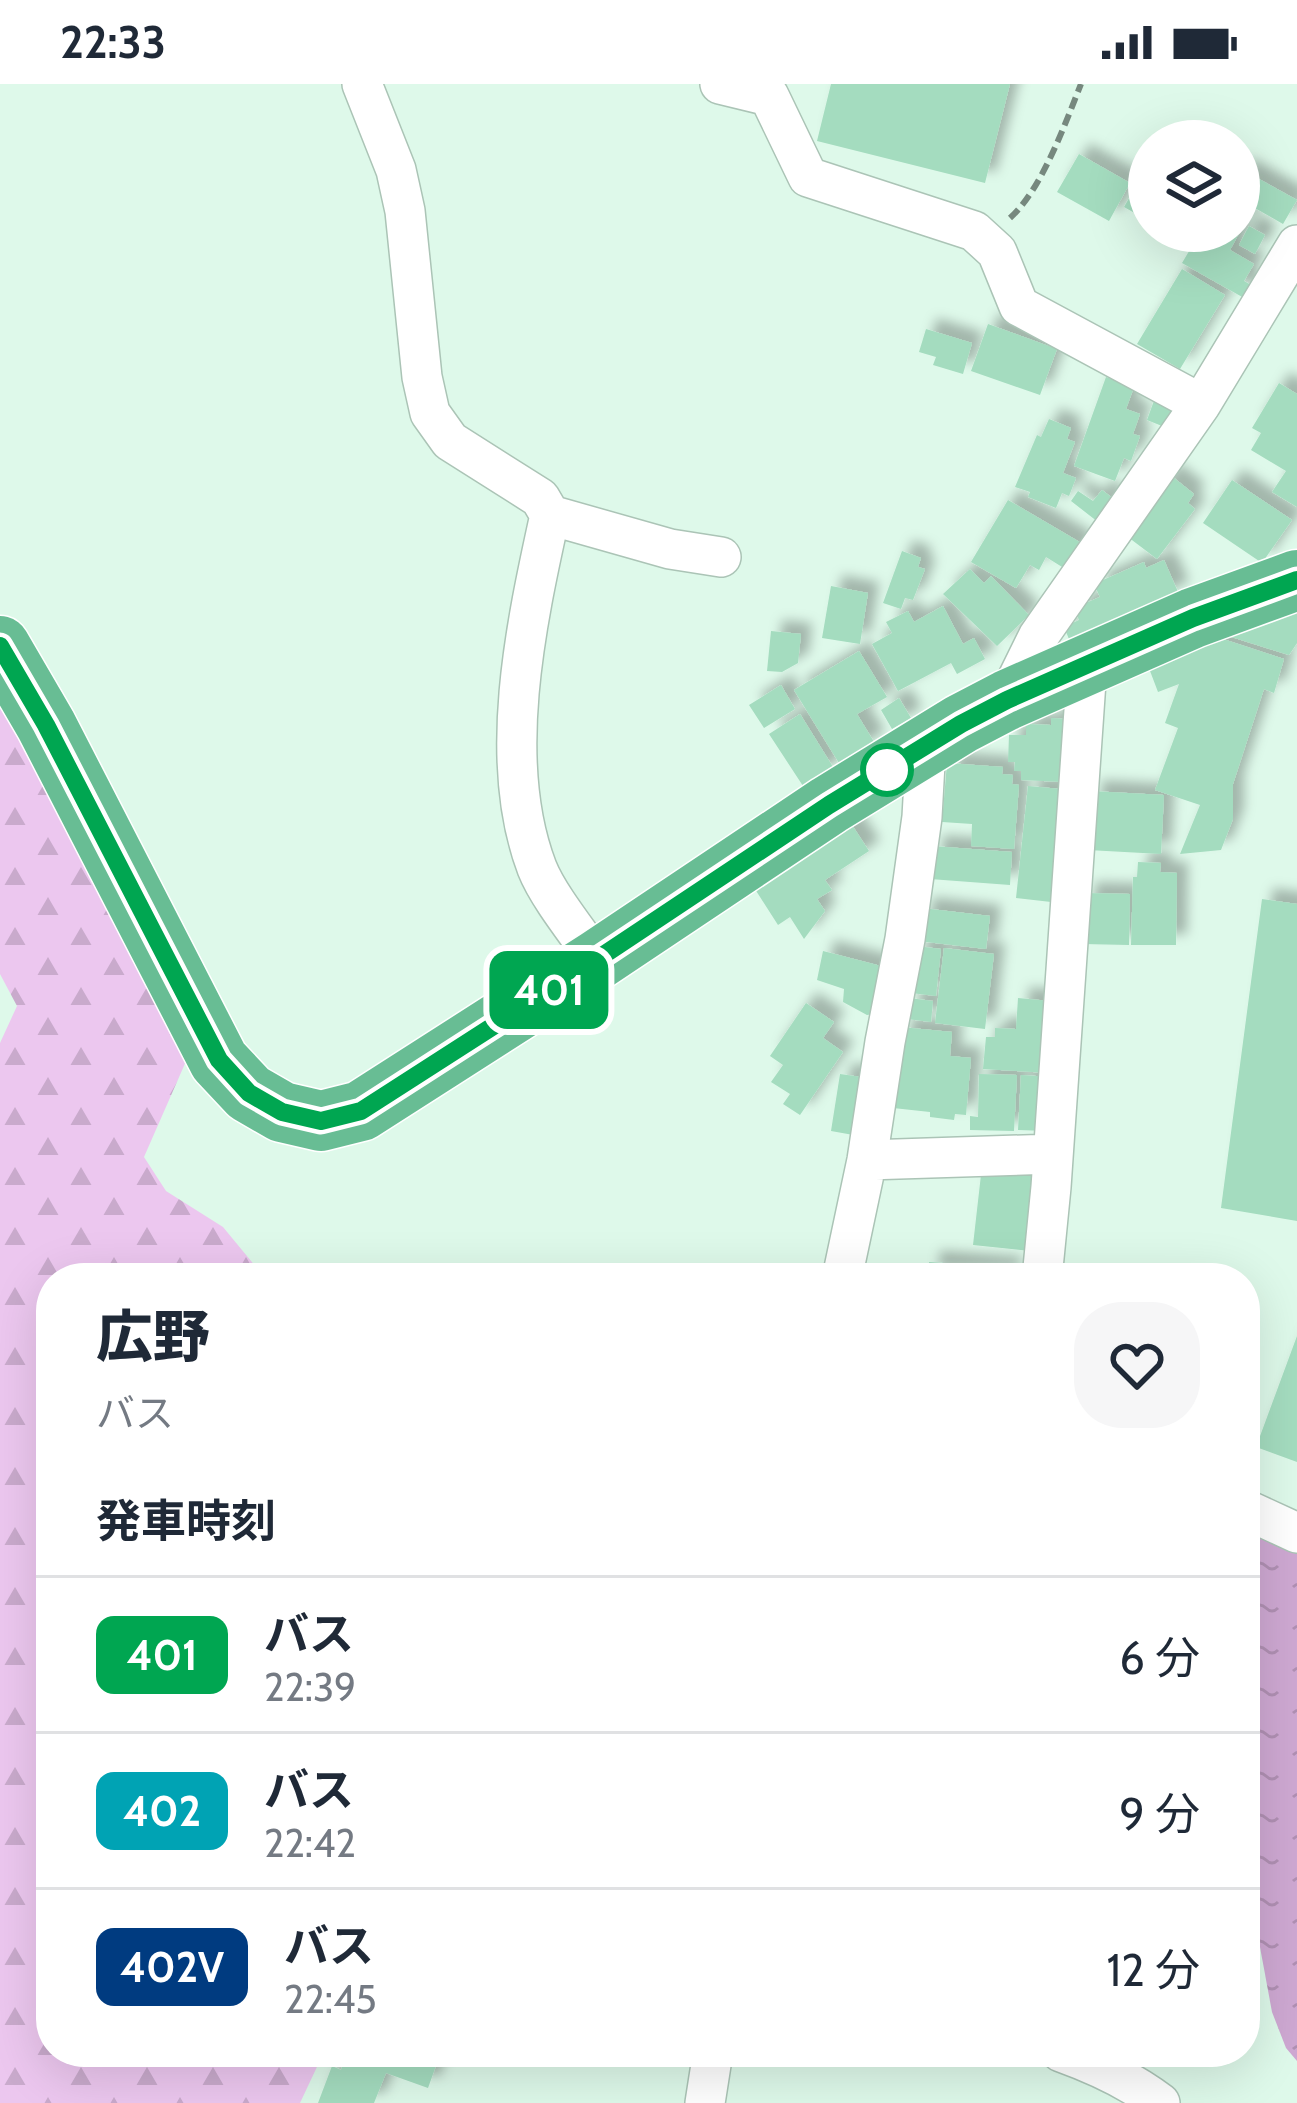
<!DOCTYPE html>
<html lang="ja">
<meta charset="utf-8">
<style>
body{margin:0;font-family:Cabin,"Noto Sans JP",sans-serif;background:#f6f6f7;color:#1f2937;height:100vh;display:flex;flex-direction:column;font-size:45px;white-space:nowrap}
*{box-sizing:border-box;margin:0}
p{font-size:39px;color:#747a83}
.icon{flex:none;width:66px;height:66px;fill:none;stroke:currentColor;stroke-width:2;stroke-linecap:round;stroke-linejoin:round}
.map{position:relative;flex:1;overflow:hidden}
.details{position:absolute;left:36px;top:1179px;width:1224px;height:804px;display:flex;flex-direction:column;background:#fff;border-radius:48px;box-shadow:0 12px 48px #0002}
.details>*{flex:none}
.badge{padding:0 24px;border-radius:18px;font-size:42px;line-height:78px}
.tools{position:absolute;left:1128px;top:36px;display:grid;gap:24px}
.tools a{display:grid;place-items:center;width:132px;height:132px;border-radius:50%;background:#fff;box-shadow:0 12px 48px #0002;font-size:60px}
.map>.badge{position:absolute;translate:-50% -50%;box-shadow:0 0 0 6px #fff}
h2{padding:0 60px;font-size:45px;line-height:108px}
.round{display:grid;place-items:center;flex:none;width:126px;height:126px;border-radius:48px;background:#f6f6f7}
.summary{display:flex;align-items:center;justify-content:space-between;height:204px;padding:0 60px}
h1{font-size:57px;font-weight:800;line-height:90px}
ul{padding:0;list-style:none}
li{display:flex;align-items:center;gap:36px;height:156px;padding:0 60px;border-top:3px solid #e0e1e3}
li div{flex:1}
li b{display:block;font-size:45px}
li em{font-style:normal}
li .badge{min-width:132px;font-weight:700;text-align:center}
.status{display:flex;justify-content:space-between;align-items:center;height:84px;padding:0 60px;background:#fff;direction:ltr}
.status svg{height:33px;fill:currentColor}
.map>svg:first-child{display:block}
.forest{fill:url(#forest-firs)}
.water{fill:url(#water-ripples)}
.building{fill:#a4dcbf;filter:url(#shadow)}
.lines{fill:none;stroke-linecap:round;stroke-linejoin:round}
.minor-casing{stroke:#abc4b6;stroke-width:42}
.highway-casing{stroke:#fff;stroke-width:63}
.path{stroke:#76887e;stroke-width:6;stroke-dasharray:12 6;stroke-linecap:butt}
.minor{stroke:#fff;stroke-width:39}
.highway{stroke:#68bd94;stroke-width:60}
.line-casing{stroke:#fff;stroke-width:27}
.line{stroke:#00a651;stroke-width:18}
.stop-dot{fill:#fff;stroke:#00a651;stroke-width:6}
</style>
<div class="status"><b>22:33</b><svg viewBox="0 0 49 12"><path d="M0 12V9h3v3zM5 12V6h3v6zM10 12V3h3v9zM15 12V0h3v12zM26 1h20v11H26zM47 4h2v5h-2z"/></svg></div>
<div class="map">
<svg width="1297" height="2019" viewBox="0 0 1297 2019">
<defs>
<pattern id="forest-firs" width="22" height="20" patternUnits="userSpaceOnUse" patternTransform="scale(3)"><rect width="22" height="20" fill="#ecc7ef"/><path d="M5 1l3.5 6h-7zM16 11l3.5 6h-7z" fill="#c9aacc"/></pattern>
<pattern id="water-ripples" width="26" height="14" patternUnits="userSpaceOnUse" patternTransform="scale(3)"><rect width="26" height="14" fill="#cea8d2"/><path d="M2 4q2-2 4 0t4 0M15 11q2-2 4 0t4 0" fill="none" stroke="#b090b3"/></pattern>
<filter id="shadow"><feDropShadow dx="11" dy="-11" stdDeviation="6" flood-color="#0004"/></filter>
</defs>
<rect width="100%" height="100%" fill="#def9ea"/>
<path class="forest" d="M0 593 187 975 144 1073 166 1107 223 1143 261 1189 262 1194H51V1968H324L300 2019H0V959L17 922 0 890Z"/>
<path class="water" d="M1245 1440 1297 1464V1977L1286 1964 1272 1928 1245 1782Z"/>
<path class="building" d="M831 0H1010L985 99 817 57Z
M1079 70 1130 99 1109 137 1057 108Z
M1239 84 1297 116 1283 140 1239 115Z
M1146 85 1149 87V137L1124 123Z
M1239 126 1249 131 1230 166 1254 180 1244 197 1251 201 1244 214 1182 179 1201 147H1239Z
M1249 142 1265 151 1255 170 1239 161Z
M1182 185 1225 211 1180 285 1137 260Z
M988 240 1057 265 1040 311 971 287Z
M926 245 972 259 963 290 933 281 936 273 919 268Z
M1106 293 1134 303 1126 325 1140 330 1133 350 1140 352 1131 377 1124 374 1115 397 1074 382Z
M1279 299 1297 310V423L1272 408 1286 387 1251 366 1261 349 1252 344Z
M1155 314 1176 321 1167 344 1147 336Z
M1049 335 1071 344 1067 355 1075 358 1063 389 1076 394 1069 412 1062 409 1056 424 1028 413 1030 408 1015 403 1037 351 1041 353Z
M1169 390 1194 410 1188 419 1195 425 1157 475 1124 450Z
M1232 396 1292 436 1262 479 1203 439Z
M1102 406 1115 416 1098 438 1071 417 1078 407 1093 417Z
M1008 416 1083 460 1067 486 1046 473 1039 486 1030 481 1016 504 971 478Z
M902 467 921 474 918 483 925 485 913 516 905 514 901 525 883 519Z
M1164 476 1178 508 1071 560 1064 543 1079 536 1074 524 1100 513 1094 500 1144 478 1146 484Z
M970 485 984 499 991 492 1029 531 997 562 943 510Z
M831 502 868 509 860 560 822 554Z
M943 522 963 560 974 554 985 575 957 590 951 579 898 607 872 560 892 549 886 538 908 527 914 538Z
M1297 525V559L1289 571 1222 550Z
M771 547 801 550 798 579 782 588 767 587Z
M1214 552 1284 575 1274 609 1264 605 1233 700V735L1221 766 1180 770 1200 721 1155 706 1178 644 1165 639 1179 600 1158 608 1147 579Z
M859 567 887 613 857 630 874 658 839 679 794 606Z
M781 601 795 625 764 644 749 621Z
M899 614 911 634 892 645 881 626Z
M800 630 833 683 803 702 769 650Z
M1051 634 1068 635 1065 698 1021 696V687H1014L1015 678H1008L1009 651H1026V640L1051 641Z
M947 679 1003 683 1002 690 1013 691 1012 700 1019 701 1014 765 971 762 972 740 942 738Z
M1028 702 1072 706 1060 819 1016 814Z
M1091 707 1164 711 1161 770 1088 766Z
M850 738 869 767 825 796 832 806 817 815 825 827 804 855 790 833 778 841 753 802Z
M932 762 1012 768 1010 801 930 795Z
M1138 778 1161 779 1160 788 1177 789 1176 861H1131L1133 793H1137Z
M1084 809 1130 810 1129 861 1083 860Z
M1262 815 1297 820V1137L1221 1124Z
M922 824 990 832 986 865 918 857Z
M916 862 941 865 936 912 911 909Z
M944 864 994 870 985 945 935 939Z
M823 867 881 882 874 930 867 931 843 918 844 905 817 896Z
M909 914 933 917 931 938 907 935Z
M1018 914 1050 917V989L983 985 986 953H995V944L1016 945Z
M806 919 834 938 823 954 843 968 800 1031 783 1020 790 1010 771 998 783 981 770 972Z
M901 943 952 948 950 972 971 974 966 1031 955 1030 954 1036 930 1033V1028L893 1024Z
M840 990 869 994 859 1052 831 1047Z
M979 990 1017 991 1014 1047 970 1046V1032L978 1033Z
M1021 991 1051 993 1048 1047 1018 1046Z
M982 1082 1039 1089 1030 1167 973 1161Z
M929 1178 1010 1184 1009 1194H928Z
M1297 1252V1378L1256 1363Z
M347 1968H416L438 1976 428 2004 386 1989 374 2019H318L332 1982 341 1986Z"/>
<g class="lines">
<defs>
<path id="minor" d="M362 0 396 86 405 127 422 293 430 329 450 357 540 414 550 431C526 540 496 677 537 784 548 812 579 850 597 876
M720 0 769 12 808 93 974 147 997 168 1019 222 1201 320
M550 431 670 465 721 473
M1007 616 1038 553 1201 320 1297 161
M867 1076 1053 1070
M842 1194 867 1076 885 958 905 855 922 733 926 662
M1042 1194 1051 1103 1087 583
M1245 1425 1297 1449
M1061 1968C1097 1981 1130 1996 1160 2019
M705 2019 713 1968"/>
<path id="highway" d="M0 562 46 641 219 977 249 1009 282 1028 321 1037 361 1027 597 876 829 721 961 640 1007 616 1193 534 1297 496"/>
</defs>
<use href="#minor" class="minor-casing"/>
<use href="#highway" class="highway-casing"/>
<path class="path" d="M1010 134C1042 105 1065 40 1081 0"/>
<use href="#minor" class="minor"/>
<use href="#highway" class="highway"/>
</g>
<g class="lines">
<defs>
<path id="line" d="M0 562 46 641 219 976 249 1009 282 1028 321 1037 361 1027 596 876 829 721 961 640 1007 616 1193 534 1297 496"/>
</defs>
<use href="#line" class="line-casing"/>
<use href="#line" class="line"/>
</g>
<circle class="stop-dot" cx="887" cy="686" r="24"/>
</svg>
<div class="tools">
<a><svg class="icon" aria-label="layers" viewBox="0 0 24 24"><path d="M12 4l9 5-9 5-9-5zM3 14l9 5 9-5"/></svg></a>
</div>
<b class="badge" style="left:549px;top:906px;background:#00a651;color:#fff">401</b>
<section class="details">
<div class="summary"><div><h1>広野</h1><p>バス</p></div><a class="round"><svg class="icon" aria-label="heart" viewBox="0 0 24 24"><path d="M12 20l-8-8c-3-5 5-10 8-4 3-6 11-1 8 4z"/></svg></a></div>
<h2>発車時刻</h2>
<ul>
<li><span class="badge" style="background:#00a651;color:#fff">401</span><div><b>バス</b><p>22:39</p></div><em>6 分</em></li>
<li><span class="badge" style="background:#00a3b4;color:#fff">402</span><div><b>バス</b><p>22:42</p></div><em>9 分</em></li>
<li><span class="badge" style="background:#003b80;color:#fff">402V</span><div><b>バス</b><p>22:45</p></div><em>12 分</em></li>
</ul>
</section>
</div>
